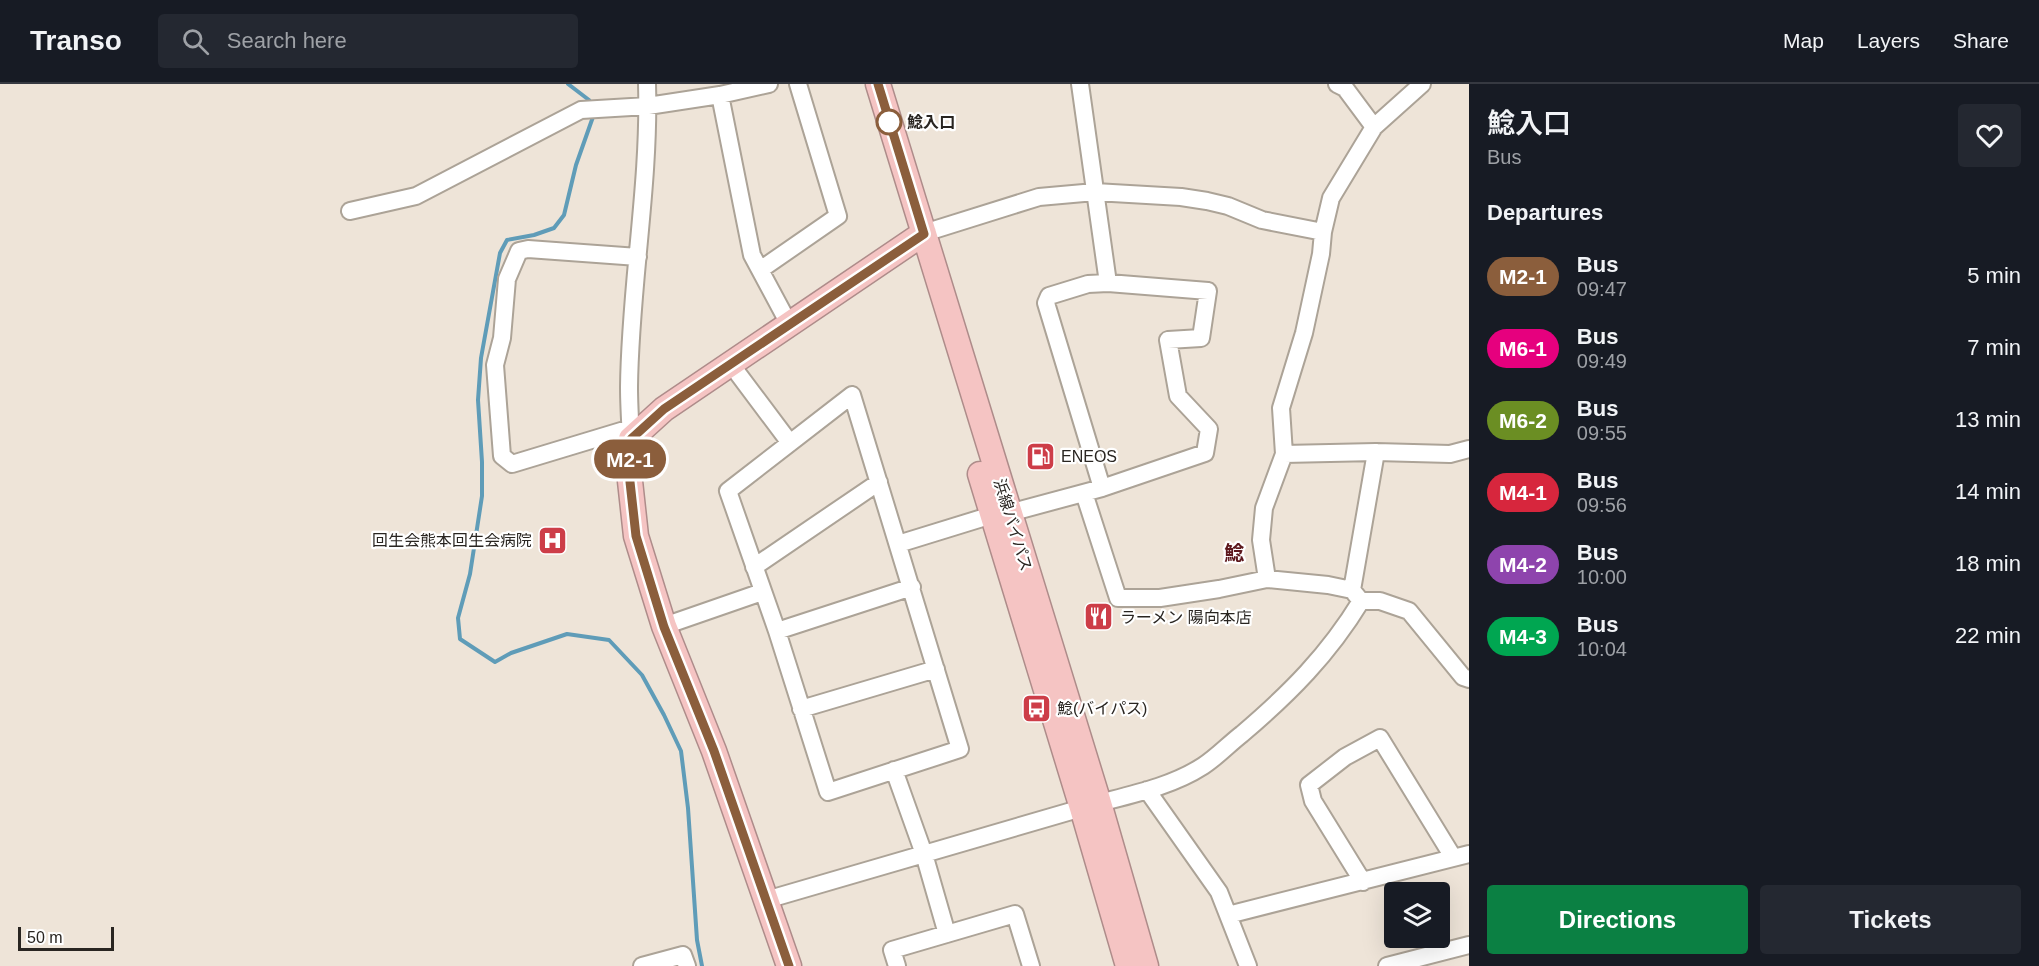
<!DOCTYPE html>
<meta charset="utf-8">
<style>
body{margin:0;font-family:Helvetica,"Noto Sans JP",sans-serif;background:#242831;color:#f1f3f6;height:100vh;display:flex;flex-direction:column;font-size:22px;white-space:nowrap}
*{box-sizing:border-box;margin:0}
p{font-size:20px;color:#9ea1a6}
.icon{flex:none;width:33px;height:33px;fill:none;stroke:currentColor;stroke-width:2;stroke-linecap:round;stroke-linejoin:round}
.map{position:relative;flex:1;overflow:hidden}
.details{display:flex;flex-direction:column;background:#171b24;width:570px}
.details>*{flex:none}
.badge{padding:0 12px;border-radius:20px;font-size:21px;line-height:39px}
.tools{position:absolute;left:1384px;top:798px;display:grid;gap:12px}
.tools a{display:grid;place-items:center;width:66px;height:66px;border-radius:6px;background:#171b24;box-shadow:0 6px 24px #0002;font-size:30px}
.scale{position:absolute;left:18px;bottom:15px;width:96px;box-sizing:border-box;padding-left:6px;border:3px solid #292521;border-top:0;font-size:16px;line-height:21px;white-space:nowrap;color:#292521;-webkit-text-stroke:4px #fff;paint-order:stroke}
.map>.badge{position:absolute;translate:-50% -50%;box-shadow:0 0 0 3px #fff}
h2{padding:0 18px;font-size:22px;line-height:54px}
.round{display:grid;place-items:center;flex:none;width:63px;height:63px;border-radius:6px;background:#242831}
.overview{display:flex;align-items:center;justify-content:space-between;height:102px;padding:0 18px}
h1{font-size:28px;font-weight:600;line-height:45px}
.primary-button{display:flex;gap:12px;margin-top:auto;padding:12px 18px}
.primary-button a{flex:1;height:69px;border-radius:6px;background:#0b8043;color:#fff;font-size:24px;font-weight:600;line-height:69px;text-align:center}
.primary-button a+a{background:#242831;color:#f1f3f6}
ul{padding:0;list-style:none}
li{display:flex;align-items:center;gap:18px;height:72px;padding:0 18px}
li div{flex:1}
li b{display:block;font-size:22px}
li em{font-style:normal}
li .badge{min-width:66px;font-weight:700;text-align:center}
header{display:flex;align-items:center;gap:36px;box-sizing:border-box;height:84px;padding:0 30px;background:#171b24;border-bottom:2px solid #363941}
header strong{font-size:28px}
nav{display:flex;gap:33px;margin-inline-start:auto;font-size:21px}
.search{width:420px;height:54px;background:#242831;display:flex;align-items:center;gap:15px;box-sizing:border-box;padding:0 21px;border-radius:6px;color:#9ea1a6;font-size:22px}
main{display:flex;flex:1;min-height:0}
.map>svg:first-child{display:block}
.lines{fill:none;stroke-linecap:round;stroke-linejoin:round}
.stream{stroke:#5f9cb8;stroke-width:4}
.minor-casing{stroke:#aca397;stroke-width:20}
.highway-casing{stroke:#ae8c8a;stroke-width:27}
.minor{stroke:#fff;stroke-width:16}
.highway{stroke:#f5c4c3;stroke-width:24}
.line-casing{stroke:#fff;stroke-width:14}
.line{stroke:#8b5e3c;stroke-width:9}
.stop-dot{fill:#fff;stroke:#8b5e3c;stroke-width:3}
.labels{text-anchor:middle;dominant-baseline:central;stroke-width:4.5;stroke-linejoin:round;paint-order:stroke}
.stop-label{font-size:16px;font-weight:bold;fill:#292521;stroke:#fff;text-anchor:start}
.poi-label{font-size:16px;fill:#292521;stroke:#fff;text-anchor:start}
.street-label{font-size:16px;fill:#292521;stroke:#fff}
.quarter-label{font-size:20px;font-weight:bold;fill:#5d181d;stroke:#fff}
</style>
<header>
<strong>Transo</strong>
<div class="search"><svg class="icon" aria-label="search" viewBox="0 0 24 24"><circle cx="10" cy="10" r="6"/><path d="M15 15l6 6"/></svg>Search here</div>
<nav><a>Map</a><a>Layers</a><a>Share</a></nav>
</header>
<main>
<div class="map">
<svg width="1469" height="882" viewBox="0 0 1469 882">
<rect width="100%" height="100%" fill="#eee4d8"/>
<g class="lines">
<path class="stream" d="M568 0 589 16 591 20
M594 30 576 81 564 131 554 144 534 151 507 156 500 169 481 274 478 316 482 378V412L470 490 458 534 460 555 495 578 511 569 567 550 609 556 642 591 664 631 681 667 688 724 697 856 702 882"/>
<defs>
<path id="minor" d="M1337 0 1345 4 1374 43
M720 11 752 171 789 240
M350 127 416 112 581 26 648 22 720 11 769 0
M924 149 1039 113 1095 108 1181 113 1207 117 1228 122 1262 136 1323 148
M760 186 838 132 798 0
M730 279 790 359
M852 311 960 665 828 708 777 547 728 407Z
M631 344 512 380 502 372 495 281 502 254 507 195 519 167 528 165 638 173
M631 354C630 337 629 320 629 303 630 202 650 101 647 0
M1284 370 1376 368 1450 370 1469 365
M1102 404 1046 219 1049 212 1088 200 1108 199
M1084 409 1118 514H1160L1219 505 1267 495 1328 501 1352 506 1361 517H1380L1409 527 1463 593 1469 595
M1009 429 1102 404 1205 369 1209 345 1178 312 1168 256 1201 254 1208 207 1108 199 1080 0
M898 460 992 431
M754 483 879 398
M1267 495 1261 456 1264 424 1284 370 1281 324 1304 249 1321 170 1323 148 1331 114 1374 43 1422 0
M1352 506 1376 368
M664 542 762 508
M777 547 912 503
M801 625 936 585
M894 686 924 770 947 850
M1147 706 1219 808 1248 882
M1363 798 1313 717 1309 701 1345 673 1380 654 1453 773
M766 816 1099 719C1134 710 1172 702 1203 682 1217 673 1229 660 1242 650 1290 609 1328 571 1361 517
M1228 831 1469 770
M642 882 683 871 687 882
M897 882 892 866 1015 830 1031 882
M1387 882 1469 861"/>
<path id="highway" d="M878 0 1099 719 1146 882
M980 390 1082 724 1128 882
M789 882 714 667 664 542 636 452 630 397 631 355 664 325 924 149"/>
</defs>
<use href="#minor" class="minor-casing"/>
<use href="#highway" class="highway-casing"/>
<use href="#minor" class="minor"/>
<use href="#highway" class="highway"/>
</g>
<g class="lines">
<defs>
<path id="line" d="M789 882 714 667 664 543 636 452 630 398 631 355 664 325 924 150 878 0"/>
</defs>
<use href="#line" class="line-casing"/>
<use href="#line" class="line"/>
</g>
<defs>
<symbol id="fuel-square" viewBox="-11 -11 22 22"><rect x="-9" y="-9" width="18" height="18" rx="4" fill="#cd3d48" stroke="#fff"/><path d="M-5.5-6h7V0h2V4h1.3V-2.5L3-4.5l.8-.8L6-3V5H2.5V1h-1V6h-7ZM-4.2-4.7v3.2H.2V-4.7Z" fill="#fff"/></symbol>
<symbol id="hospital-square" viewBox="-11 -11 22 22"><rect x="-9" y="-9" width="18" height="18" rx="4" fill="#cd3d48" stroke="#fff"/><path d="M-5-5h3v3.5h4V-5h3V5h-3V1.5h-4V5h-3Z" fill="#fff"/></symbol>
<symbol id="restaurant-square" viewBox="-11 -11 22 22"><rect x="-9" y="-9" width="18" height="18" rx="4" fill="#cd3d48" stroke="#fff"/><path d="M-5-6h1v4h1v-4h1v4h1v-4h1v5L-1.5 .5V6h-2V.5L-5-1ZM5-6V6H3V1.5H1.5Q1.5-4 5-6Z" fill="#fff"/></symbol>
<symbol id="bus-square" viewBox="-11 -11 22 22"><rect x="-9" y="-9" width="18" height="18" rx="4" fill="#cd3d48" stroke="#fff"/><path d="M-5-6H5V4H4V6H2V4H-2V6H-4V4H-5ZM-3.5-4V0h7V-4ZM-3.5 1.2v1.5H-2V1.2ZM2 1.2v1.5H3.5V1.2Z" fill="#fff"/></symbol>
</defs>
<g fill-rule="evenodd">
<use href="#fuel-square" x="1024" y="356" width="33" height="33"/>
<use href="#hospital-square" x="536" y="440" width="33" height="33"/>
<use href="#restaurant-square" x="1082" y="516" width="33" height="33"/>
<use href="#bus-square" x="1020" y="608" width="33" height="33"/>
</g>
<circle class="stop-dot" cx="889" cy="38" r="12"/>
<g class="labels">
<g class="stop-label">
<text x="907" y="38">鯰入口</text>
</g>
<g class="poi-label">
<text x="1061" y="372">ENEOS</text>
<text x="532" y="456" text-anchor="end">回生会熊本回生会病院</text>
<text x="1120" y="533">ラーメン 陽向本店</text>
<text x="1057" y="624">鯰(バイパス)</text>
</g>
<g class="street-label">
<text transform="translate(1013 441) rotate(73)">浜線バイパス</text>
</g>
<g class="quarter-label">
<text x="1234" y="469">鯰</text>
</g>
</g>
</svg>
<div class="tools">
<a><svg class="icon" aria-label="layers" viewBox="0 0 24 24"><path d="M12 4l9 5-9 5-9-5zM3 14l9 5 9-5"/></svg></a>
</div>
<div class="scale">50 m</div>
<b class="badge" style="left:630px;top:375px;background:#8b5e3c;color:#fff">M2-1</b>
</div>
<section class="details">
<div class="overview"><div><h1>鯰入口</h1><p>Bus</p></div><a class="round"><svg class="icon" aria-label="heart" viewBox="0 0 24 24"><path d="M12 20l-8-8c-3-5 5-10 8-4 3-6 11-1 8 4z"/></svg></a></div>
<h2>Departures</h2>
<ul>
<li><span class="badge" style="background:#8b5e3c;color:#fff">M2-1</span><div><b>Bus</b><p>09:47</p></div><em>5 min</em></li>
<li><span class="badge" style="background:#e6007e;color:#fff">M6-1</span><div><b>Bus</b><p>09:49</p></div><em>7 min</em></li>
<li><span class="badge" style="background:#6b8e23;color:#fff">M6-2</span><div><b>Bus</b><p>09:55</p></div><em>13 min</em></li>
<li><span class="badge" style="background:#d7263d;color:#fff">M4-1</span><div><b>Bus</b><p>09:56</p></div><em>14 min</em></li>
<li><span class="badge" style="background:#8e44ad;color:#fff">M4-2</span><div><b>Bus</b><p>10:00</p></div><em>18 min</em></li>
<li><span class="badge" style="background:#00a651;color:#fff">M4-3</span><div><b>Bus</b><p>10:04</p></div><em>22 min</em></li>
</ul>
<div class="primary-button"><a>Directions</a><a>Tickets</a></div>
</section>
</main>
